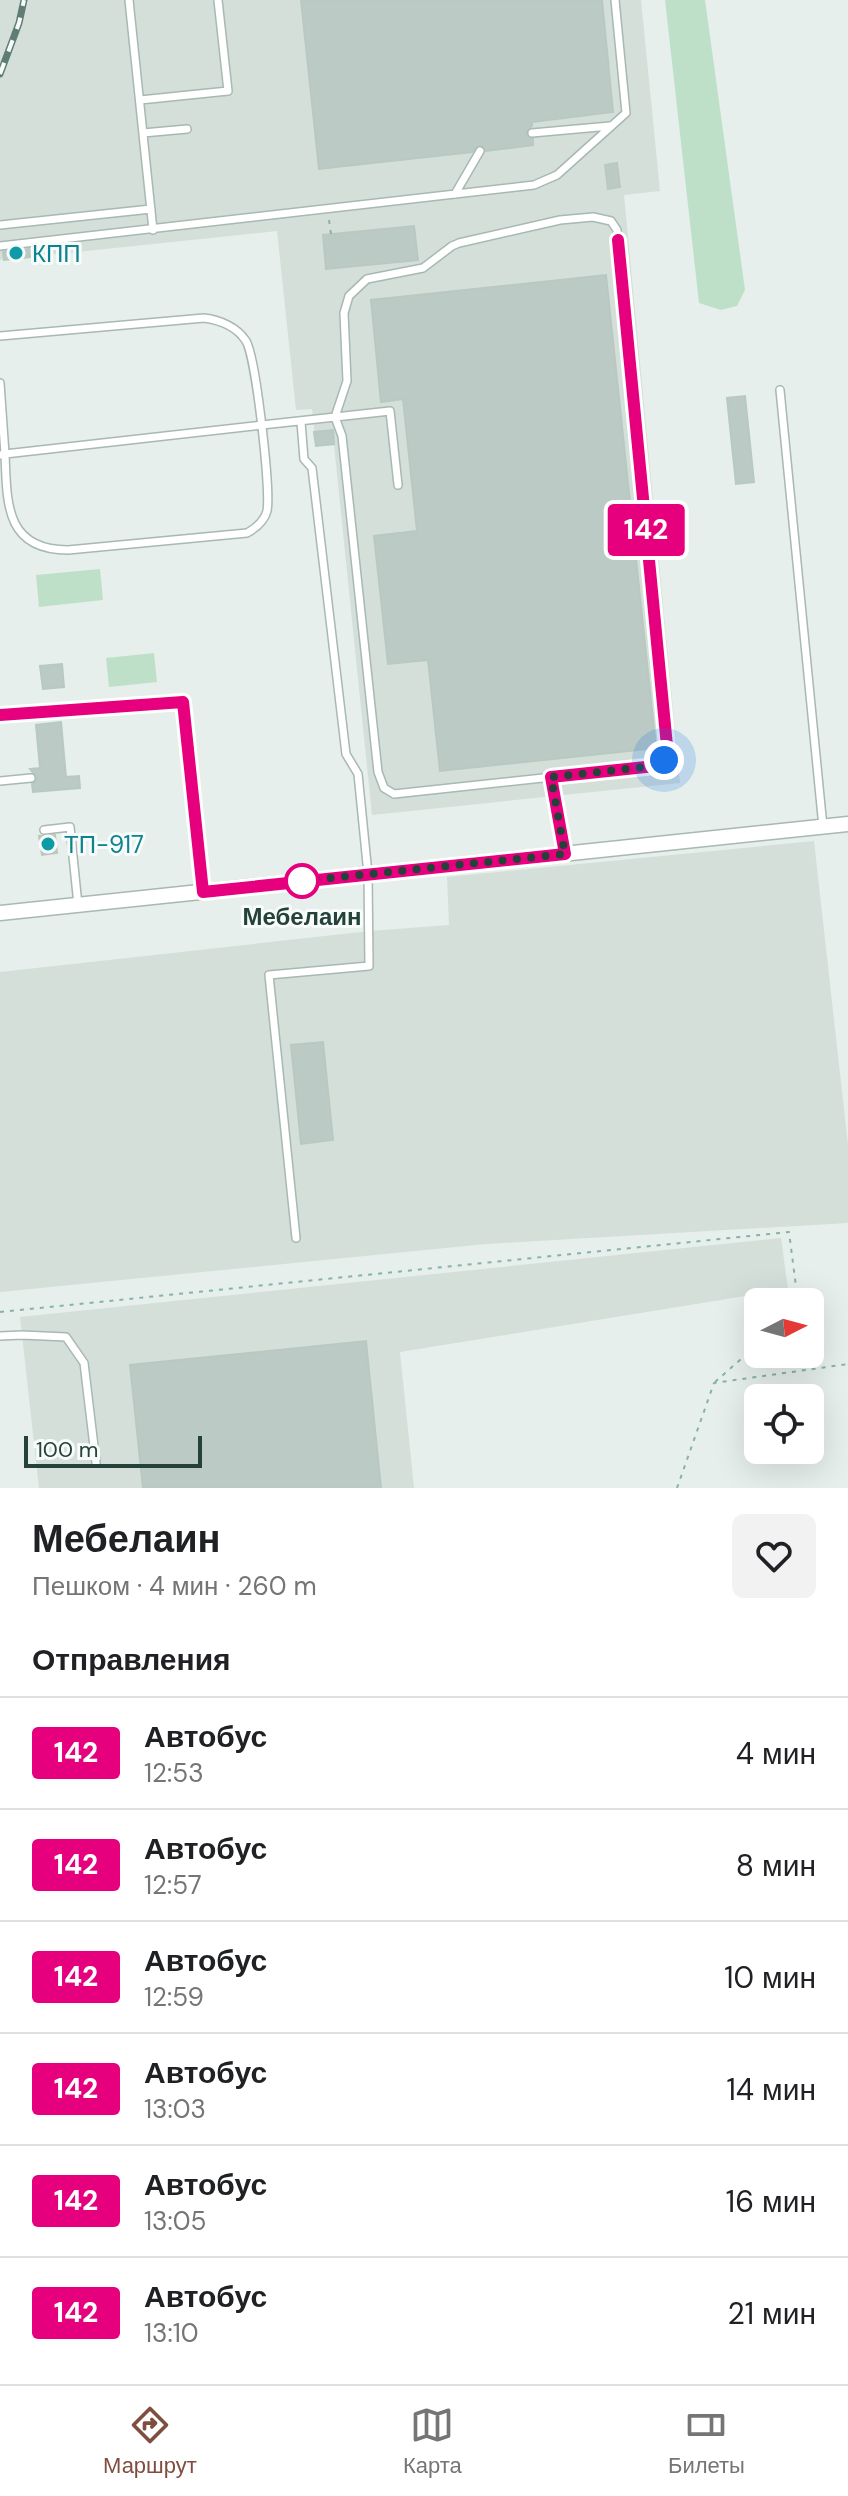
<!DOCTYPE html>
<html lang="ru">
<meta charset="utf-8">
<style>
body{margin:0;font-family:"DM Sans",sans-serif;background:#f2f2f2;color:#202124;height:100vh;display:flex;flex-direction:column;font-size:30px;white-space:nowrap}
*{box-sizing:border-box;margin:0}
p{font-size:26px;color:#757577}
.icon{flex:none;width:44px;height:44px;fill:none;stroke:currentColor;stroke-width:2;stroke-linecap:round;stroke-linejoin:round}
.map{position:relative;height:1488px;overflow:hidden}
.panel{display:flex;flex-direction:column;background:#fff;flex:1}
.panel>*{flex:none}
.badge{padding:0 16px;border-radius:6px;font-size:28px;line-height:52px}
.needle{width:52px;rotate:84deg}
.fabs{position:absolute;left:744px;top:1288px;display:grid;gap:16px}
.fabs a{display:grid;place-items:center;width:80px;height:80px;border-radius:12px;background:#fff;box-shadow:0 8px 32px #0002;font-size:40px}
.scale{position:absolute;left:24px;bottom:20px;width:178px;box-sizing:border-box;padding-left:8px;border:4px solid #24423a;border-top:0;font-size:22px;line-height:28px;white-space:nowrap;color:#24423a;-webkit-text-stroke:6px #f7fbf9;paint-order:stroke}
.you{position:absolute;width:40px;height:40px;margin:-20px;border:6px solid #fff;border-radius:50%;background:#1a73e8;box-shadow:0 0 0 12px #1a73e833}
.map>.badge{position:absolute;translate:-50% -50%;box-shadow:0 0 0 4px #fff}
h2{padding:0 32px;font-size:30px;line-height:72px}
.round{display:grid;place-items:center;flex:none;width:84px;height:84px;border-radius:12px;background:#f2f2f2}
.head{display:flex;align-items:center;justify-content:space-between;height:136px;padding:0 32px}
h1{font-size:38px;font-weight:600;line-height:60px}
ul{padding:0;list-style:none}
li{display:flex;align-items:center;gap:24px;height:112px;padding:0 32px;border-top:2px solid #e0e0e0}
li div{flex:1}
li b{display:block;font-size:30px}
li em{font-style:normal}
li .badge{min-width:88px;font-weight:700;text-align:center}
.tabs{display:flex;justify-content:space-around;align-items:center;height:112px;border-top:2px solid #e0e0e0;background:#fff;font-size:22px;color:#757577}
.tabs a{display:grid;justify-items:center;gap:4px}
.tabs .selected{color:#7f4e3f}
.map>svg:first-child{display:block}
.built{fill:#d4dfda}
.green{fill:#bfe0c8}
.building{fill:#bbcac4;stroke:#b8c9c2;stroke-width:2}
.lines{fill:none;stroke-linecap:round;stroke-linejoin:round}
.service-casing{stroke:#a8b8b2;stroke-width:10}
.minor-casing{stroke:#a8b8b2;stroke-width:17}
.path{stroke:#86b3a5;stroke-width:2;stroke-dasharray:4 6;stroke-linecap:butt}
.service{stroke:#fff;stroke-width:7}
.minor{stroke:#fff;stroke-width:14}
.rail-casing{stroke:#5f7d75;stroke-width:7}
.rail{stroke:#f7fbf9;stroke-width:4;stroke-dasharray:12;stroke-linecap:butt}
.line-casing{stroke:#fff;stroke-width:18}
.line{stroke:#e6007e;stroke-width:12}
.walk{stroke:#24423a;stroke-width:8;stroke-dasharray:0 14.4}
.culture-dot{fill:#0f9aa8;stroke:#f7fbf9;stroke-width:3}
.stop-dot{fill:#fff;stroke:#e6007e;stroke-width:4}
.labels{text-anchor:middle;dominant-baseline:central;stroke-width:6;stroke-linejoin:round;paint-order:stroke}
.culture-label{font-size:24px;fill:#0d838f;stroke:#f7fbf9;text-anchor:start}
.stop-label{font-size:24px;font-weight:bold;fill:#24423a;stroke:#f7fbf9}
</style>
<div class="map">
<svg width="848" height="1488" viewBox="0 0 848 1488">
<rect width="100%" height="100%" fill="#e6efeb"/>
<path class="built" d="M0 0H641L660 191 624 195 680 783 372 815 334 445 316 446 312 409 296 410 277 231 0 260Z
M814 841 848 1145V1223L486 1244 0 1292V972L370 931 449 925 447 877Z
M781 1238 788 1289 400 1352 414 1488H39L20 1317Z"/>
<path class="green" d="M665 0H705L745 290 737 306 721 310 699 303Z
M100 569 103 600 39 607 36 575Z
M154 653 157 682 109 687 106 658Z"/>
<path class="building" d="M301 0H602L613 112 532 122V126L526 133 527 137 533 139V145L486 151 479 145 472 152 319 169Z
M617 163 620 187 608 189 605 165Z
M414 226 418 260 326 269 323 235Z
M29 249 30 257 4 260 3 252Z
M606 275 656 748 440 771 428 660 388 664 374 536 417 531 403 399 381 402 371 300Z
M745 396 754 482 736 484 727 398Z
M333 430 334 444 316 446 314 432Z
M62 664 64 687 43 689 40 666Z
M61 722 66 777 79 776 80 788 33 792 32 784 36 781 37 777 30 769 40 768 36 725Z
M55 835 57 853 42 855 39 836Z
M323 1042 333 1140 301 1144 291 1045Z
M366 1341 381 1488H143L130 1365Z"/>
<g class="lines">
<defs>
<path id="service" d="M129 0 153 230
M140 100 228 91 218 0
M143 133 187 129
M532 133 610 126
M455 194 480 151
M593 217 611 221 617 230 667 746 664 760 655 766 394 794 384 788 378 772 342 436 335 417 347 381 344 313 349 296 367 279 423 268 452 246 459 243 560 220Z
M0 225 151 209
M0 246 534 185 557 175 626 113 615 0
M0 336 204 318C220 320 237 327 246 341 256 358 271 491 267 511 264 522 256 528 247 533L68 550C5 550 7 503 5 454L262 425 390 411 398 485
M0 383 5 454 0 455
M780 390 823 827
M0 715 183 702 203 891
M551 777 565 854
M0 781 31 778
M44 830 70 827 78 905
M296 1238 269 975 369 966 368 874 358 774 346 754 312 468 304 459 301 422
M0 1336 22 1335 66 1337 84 1363 96 1463"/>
<path id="minor" d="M0 913 848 824"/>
</defs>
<use href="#service" class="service-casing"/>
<use href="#minor" class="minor-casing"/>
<path class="path" d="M329 220 331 234
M0 1312 789 1232 798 1302
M715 1382 758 1344
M677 1488 714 1383 848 1364"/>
<use href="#service" class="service"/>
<use href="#minor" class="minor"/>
<defs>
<path id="rail" d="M0 74 19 23 24 0"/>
</defs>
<use href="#rail" class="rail-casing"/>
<use href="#rail" class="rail"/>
</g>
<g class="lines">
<defs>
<path id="line" d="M0 715 183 702 203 892 565 854 551 777 655 766 664 760 667 746 618 240"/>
</defs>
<use href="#line" class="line-casing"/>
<use href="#line" class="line"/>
<path class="walk" d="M302 881 565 854 551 777 655 766 664 760"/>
</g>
<g class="culture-dot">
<circle cx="16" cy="253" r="8"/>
<circle cx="48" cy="844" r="8"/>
</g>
<circle class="stop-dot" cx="302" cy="881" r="16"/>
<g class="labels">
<g class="culture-label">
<text x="32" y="253">КПП</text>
<text x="64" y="844">ТП-917</text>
</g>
<g class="stop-label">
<text x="302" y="916">Мебелаин</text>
</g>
</g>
</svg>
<div class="fabs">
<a><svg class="needle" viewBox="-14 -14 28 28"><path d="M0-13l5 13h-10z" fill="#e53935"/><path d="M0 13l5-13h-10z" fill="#757577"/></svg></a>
<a><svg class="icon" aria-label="locate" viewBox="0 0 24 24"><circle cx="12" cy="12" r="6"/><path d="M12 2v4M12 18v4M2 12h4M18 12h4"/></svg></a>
</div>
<div class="scale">100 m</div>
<div class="you" style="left:664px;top:760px"></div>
<b class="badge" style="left:646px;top:530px;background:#e6007e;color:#fff">142</b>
</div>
<section class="panel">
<div class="head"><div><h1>Мебелаин</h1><p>Пешком · 4 мин · 260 m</p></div><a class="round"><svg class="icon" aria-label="heart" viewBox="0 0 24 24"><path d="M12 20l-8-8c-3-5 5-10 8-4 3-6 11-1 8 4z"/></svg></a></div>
<h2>Отправления</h2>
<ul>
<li><span class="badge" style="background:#e6007e;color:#fff">142</span><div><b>Автобус</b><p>12:53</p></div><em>4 мин</em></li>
<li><span class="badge" style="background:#e6007e;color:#fff">142</span><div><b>Автобус</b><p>12:57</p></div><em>8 мин</em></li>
<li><span class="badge" style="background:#e6007e;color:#fff">142</span><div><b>Автобус</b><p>12:59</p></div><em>10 мин</em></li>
<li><span class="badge" style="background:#e6007e;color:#fff">142</span><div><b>Автобус</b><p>13:03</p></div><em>14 мин</em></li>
<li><span class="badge" style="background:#e6007e;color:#fff">142</span><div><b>Автобус</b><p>13:05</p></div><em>16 мин</em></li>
<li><span class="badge" style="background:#e6007e;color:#fff">142</span><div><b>Автобус</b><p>13:10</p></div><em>21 мин</em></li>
</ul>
</section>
<nav class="tabs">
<a class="selected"><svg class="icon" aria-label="directions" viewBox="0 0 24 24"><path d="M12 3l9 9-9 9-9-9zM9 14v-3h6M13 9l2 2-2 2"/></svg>Маршрут</a>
<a><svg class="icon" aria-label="map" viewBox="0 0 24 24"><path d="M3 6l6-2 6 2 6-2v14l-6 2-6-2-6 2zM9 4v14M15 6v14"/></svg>Карта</a>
<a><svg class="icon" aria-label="tickets" viewBox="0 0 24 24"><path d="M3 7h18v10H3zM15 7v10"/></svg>Билеты</a>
</nav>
